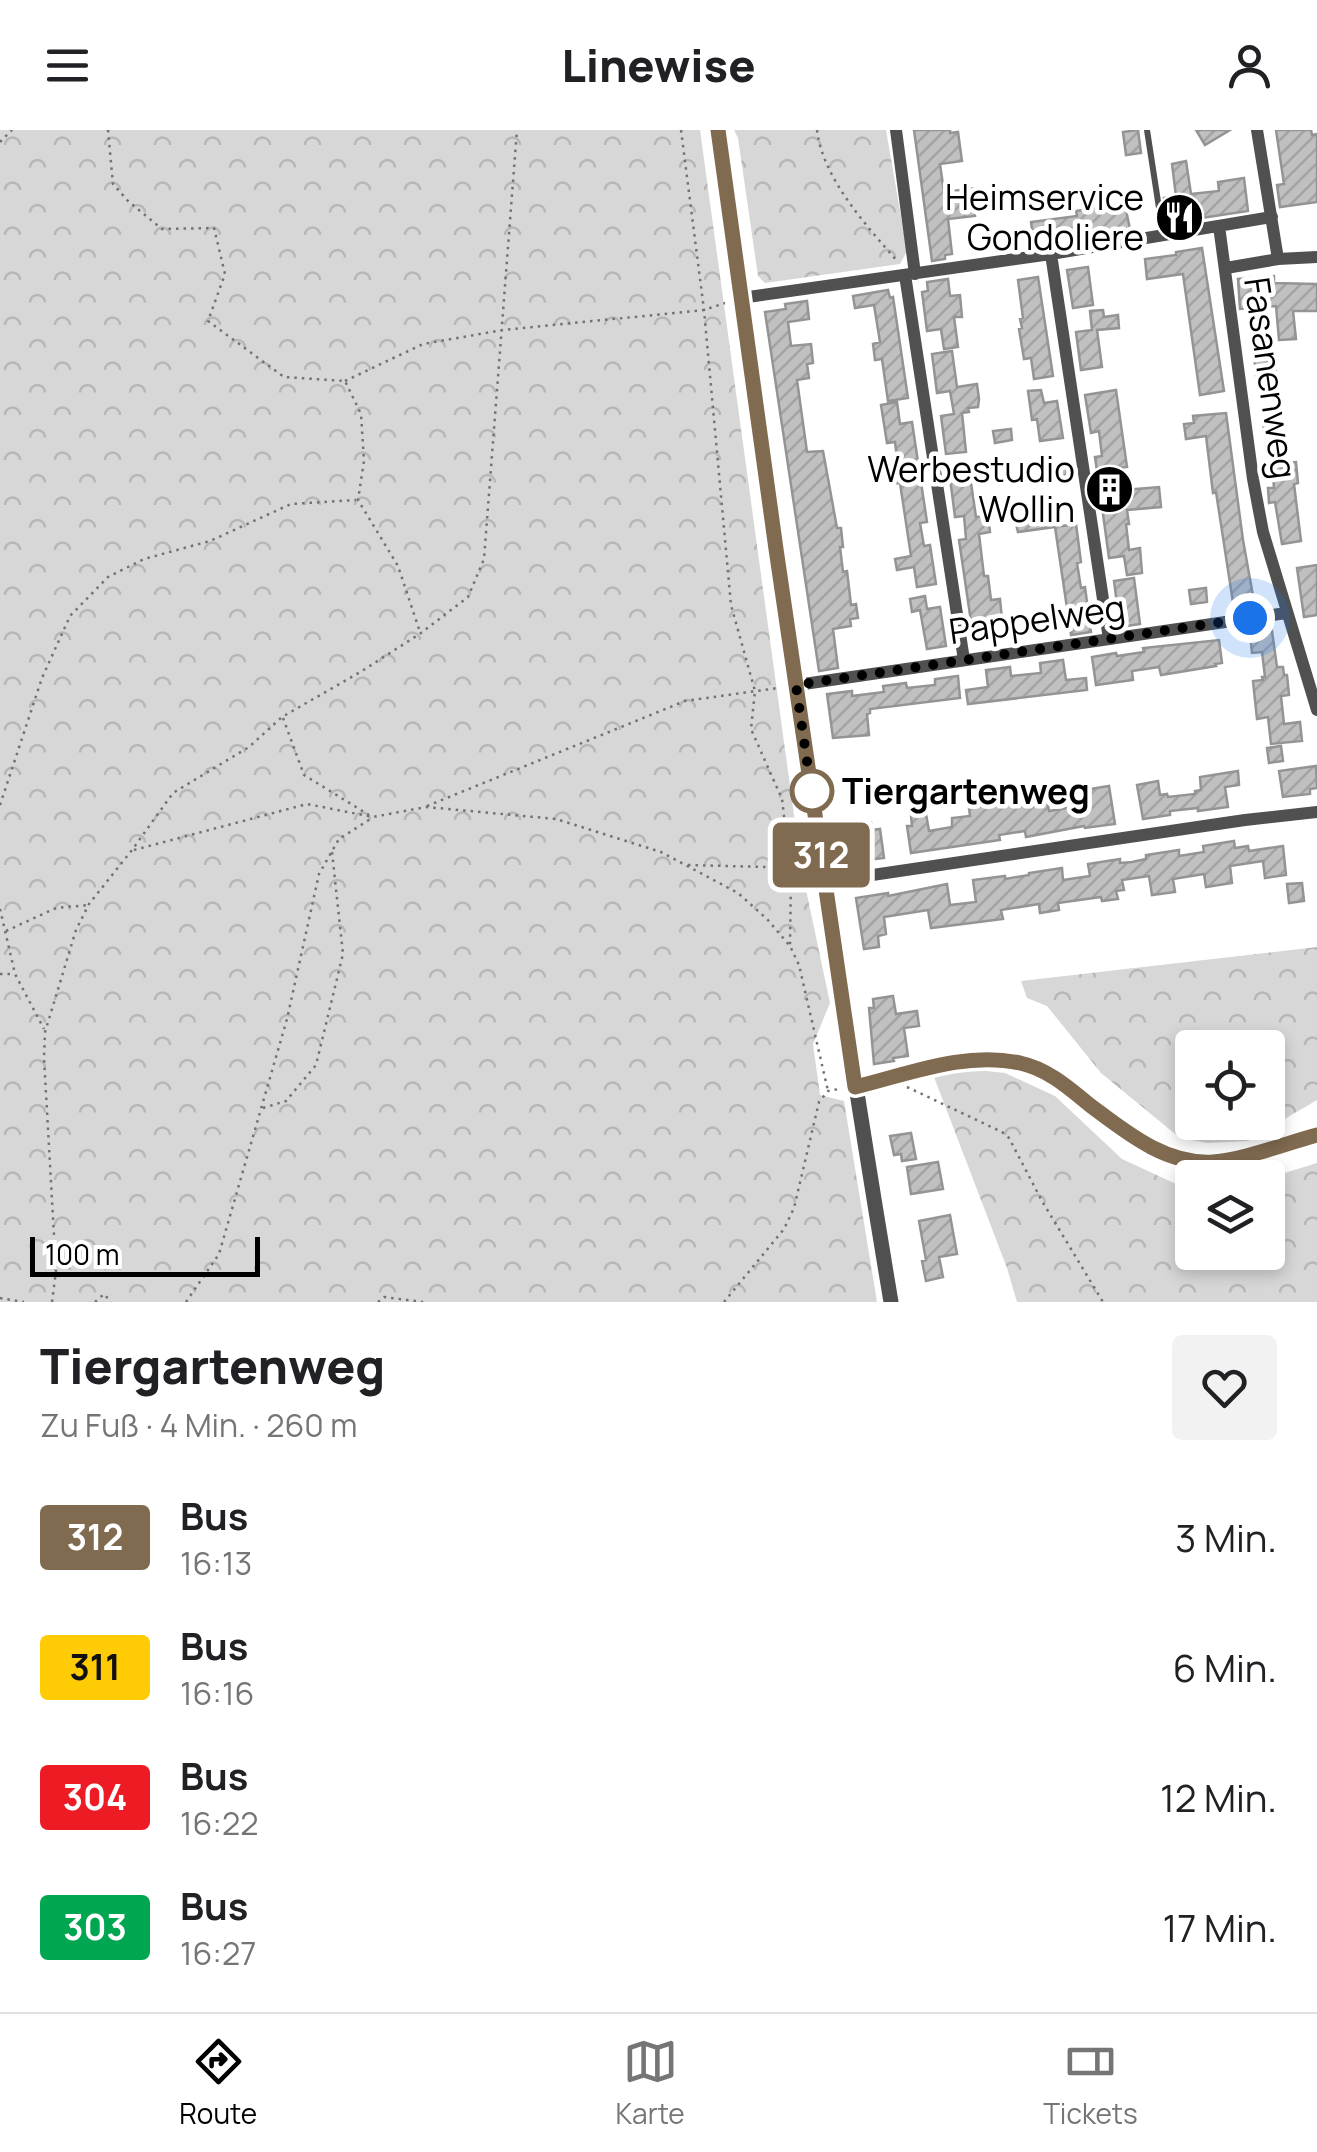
<!DOCTYPE html>
<html lang="de">
<meta charset="utf-8">
<style>
body{margin:0;font-family:Manrope,sans-serif;background:#f2f2f2;color:#202124;height:100vh;display:flex;flex-direction:column;font-size:38px;white-space:nowrap}
*{box-sizing:border-box;margin:0}
p{font-size:32px;color:#757577}
.icon{flex:none;width:55px;height:55px;fill:none;stroke:currentColor;stroke-width:2;stroke-linecap:round;stroke-linejoin:round}
.map{position:relative;height:1172px;overflow:hidden}
.side{display:flex;flex-direction:column;background:#fff;flex:1}
.side>*{flex:none}
.badge{padding:0 20px;border-radius:8px;font-size:35px;line-height:65px}
.fabs{position:absolute;left:1175px;top:900px;display:grid;gap:20px}
.fabs a{display:grid;place-items:center;width:110px;height:110px;border-radius:10px;background:#fff;box-shadow:0 5px 15px #0003;font-size:50px}
.scale{position:absolute;left:30px;bottom:25px;width:230px;box-sizing:border-box;padding-left:10px;border:5px solid #000;border-top:0;font-size:28px;line-height:35px;white-space:nowrap;color:#000;-webkit-text-stroke:8px #fff;paint-order:stroke}
.you{position:absolute;width:50px;height:50px;margin:-25px;border:8px solid #fff;border-radius:50%;background:#1a73e8;box-shadow:0 0 0 15px #1a73e833}
.map>.badge{position:absolute;translate:-50% -50%;box-shadow:0 0 0 5px #fff}
.round{display:grid;place-items:center;flex:none;width:105px;height:105px;border-radius:10px;background:#f2f2f2}
.headline{display:flex;align-items:center;justify-content:space-between;height:170px;padding:0 40px}
h1{font-size:48px;font-weight:800;line-height:75px}
ul{padding:0;list-style:none}
li{display:flex;align-items:center;gap:30px;height:130px;padding:0 40px}
li div{flex:1}
li b{display:block;font-size:38px}
li em{font-style:normal}
li .badge{min-width:110px;font-weight:700;text-align:center}
header{display:flex;justify-content:space-between;align-items:center;height:130px;padding:0 40px;background:#fff;font-size:45px;font-weight:800}
.tab-bar{display:flex;justify-content:space-around;align-items:center;height:140px;border-top:2px solid #e0e0e0;background:#fff;font-size:28px;color:#757577}
.tab-bar a{display:grid;justify-items:center;gap:5px}
.tab-bar .current{color:#000}
.map>svg:first-child{display:block}
.forest{fill:url(#forest-crowns);fill-rule:evenodd}
.building{fill:url(#building-hatch);stroke:#949494;stroke-width:2.5}
.lines{fill:none;stroke-linecap:round;stroke-linejoin:round}
.path{stroke:#727272;stroke-width:2.5;stroke-dasharray:2.5 5;stroke-linecap:butt}
.service{stroke:#505050;stroke-width:6}
.minor{stroke:#505050;stroke-width:12}
.tertiary{stroke:#505050;stroke-width:15}
.line-casing{stroke:#fff;stroke-width:22}
.line{stroke:#806a50;stroke-width:15}
.walk{stroke:#000;stroke-width:10;stroke-dasharray:0 18}
.stop-dot{fill:#fff;stroke:#806a50;stroke-width:5}
.labels{text-anchor:middle;dominant-baseline:central;stroke-width:9;stroke-linejoin:round;paint-order:stroke}
.poi-label{font-size:35px;fill:#000;stroke:#fff;text-anchor:end}
.street-label{font-size:35px;fill:#000;stroke:#fff}
.stop-label{font-size:35px;font-weight:bold;fill:#000;stroke:#fff;text-anchor:start}
</style>
<header><svg class="icon" aria-label="menu" viewBox="0 0 24 24"><path d="M4 6h16M4 12h16M4 18h16"/></svg>Linewise<svg class="icon" aria-label="person" viewBox="0 0 24 24"><circle cx="12" cy="8" r="4"/><path d="M4 21q1-7 8-7t8 7"/></svg></header>
<div class="map">
<svg width="1317" height="1172" viewBox="0 0 1317 1172">
<defs>
<pattern id="forest-crowns" width="20" height="18" patternUnits="userSpaceOnUse" patternTransform="scale(2.5)"><rect width="20" height="18" fill="#d7d7d7"/><path d="M2 6a3 3 0 1 1 6 0M12 15a3 3 0 1 1 6 0" fill="none" stroke="#b7b7b7"/></pattern>
<pattern id="building-hatch" width="6" height="6" patternUnits="userSpaceOnUse" patternTransform="scale(2.5)"><rect width="6" height="6" fill="#c0c0c0"/><path d="M-1 1l2-2M0 6l6-6M5 7l2-2" fill="none" stroke="#a3a3a3"/></pattern>
</defs>
<rect width="100%" height="100%" fill="#fff"/>
<path class="forest" d="M0 0H700L801 736 830 873 813 914 820 965 844 971 877 1172H0Z
M734 0H886L907 121 900 134 765 153 758 146 738 8Z
M1317 817V970L1283 990 1272 1004 1247 1011 1208 1013 1180 1008 1101 943 1047 876 1027 868 1021 851ZM1192 918H1268V992H1192Z
M967 939 1005 943 1055 966 1122 1029 1176 1054 1192 1055V1122H1268V1048L1317 1033V1172H1017L1007 1138 934 947Z"/>
<path class="building" d="M914 0H950V3L958 2 962 31 940 34 944 62 978 58 979 74 974 75 975 86 948 89 952 124 945 125V129L932 131Z
M1138 0 1141 23 1126 25 1123 2Z
M1196 0H1230L1205 15Z
M1276 0H1311L1312 5 1317 4V72L1280 77 1277 55 1284 54Z
M1186 31 1191 64 1219 61 1218 52 1244 48 1248 81 1168 93 1164 68 1176 66 1172 34Z
M1115 75 1116 81 1126 80 1130 99 1080 107 1079 101 1033 107 1031 92 1077 86 1076 81Z
M1202 118 1224 261 1200 265 1183 144 1147 149 1145 129 1176 125V122Z
M1088 137 1093 175 1073 178 1067 140Z
M1274 146V153L1317 154V181H1293L1296 209 1279 210 1276 176 1240 179 1238 149Z
M1038 147 1053 246 1034 249 1031 228 1024 229 1019 199 1022 198 1020 189 1023 188 1018 150Z
M948 149 950 166 960 165 962 187H954L958 217 944 219 941 199 927 201 922 162 928 161 927 152Z
M888 160 890 168 893 167 908 268 888 271 882 229 875 230 873 214 880 212 874 175 855 178 853 166Z
M807 171 809 189 788 192 791 216 811 214 813 233 807 234 809 248 797 250 807 322 823 321 837 398H841L843 417H840L843 442 847 441 851 475 856 474 858 488 850 489 851 496 833 499 838 538 819 541 765 182 786 179 785 174Z
M1103 180 1104 187 1118 185 1119 198 1097 200 1102 237 1081 240 1076 202 1092 200 1090 181Z
M1271 210 1278 254 1257 257 1253 213Z
M952 221 957 257 977 254 979 269 978 277 968 278 969 282 962 283 966 322 946 324 941 286 954 284 950 261 937 263 932 224Z
M1041 260 1044 273 1057 271 1063 308 1040 311 1037 289 1032 290 1028 261Z
M1116 260 1127 337 1097 341 1095 327 1102 326 1099 301 1091 303 1085 265Z
M897 272 900 294 912 292 927 392 920 393 924 416 930 415 936 454 917 457 914 437 897 440 895 429 911 426 900 353 891 354 888 338 898 336 895 312 887 313 881 275Z
M1282 277 1284 300 1264 302 1262 279Z
M1226 283 1243 410 1255 477 1234 479 1216 362 1213 363 1206 306 1186 309 1184 294 1194 293 1193 286Z
M1011 299 1012 310 995 313 993 301Z
M1066 332 1067 345 1047 347 1045 335Z
M1296 332 1298 353 1294 354 1301 411 1282 414 1275 372 1269 373 1268 358H1274L1272 334Z
M970 346 976 387 988 386 990 402 979 404 984 446H988L991 470 1000 469 1002 489 992 490 994 509 974 512 959 410 966 409 964 386 955 387 950 348Z
M1159 357 1161 377 1127 380 1129 394H1126L1129 420 1140 418 1142 443 1127 445 1124 426 1109 428 1100 362Z
M1058 371 1062 396 1076 394 1081 432 1077 433 1081 458 1085 457 1091 502 1071 505 1055 397 1018 402 1015 390 1041 386 1039 374Z
M1317 435V485L1304 487 1297 438Z
M1134 448 1140 494 1120 497 1114 451Z
M1206 458 1207 472 1191 474 1189 460Z
M925 466 927 479 940 477 946 516 927 519 920 480 912 482 910 469Z
M1272 501 1277 537H1283L1284 545H1287L1289 565 1281 566 1284 594 1300 592 1302 611 1271 614 1268 587 1257 589 1253 551 1263 550 1262 547H1265L1262 522 1252 523 1250 504Z
M1219 510 1222 533 1215 534 1216 536 1161 545 1159 537 1132 541 1133 550 1096 555 1092 527 1116 523 1117 526 1144 522 1143 518Z
M1063 530 1066 550 1086 548 1087 560 968 574 966 560 988 557 986 540 1010 537 1011 546 1041 543 1040 533Z
M958 546 960 568 870 579V583L867 584 869 605 833 608 827 564 852 561V566L884 562 883 556 906 553 907 558 935 555V549Z
M1281 616 1283 631 1269 633 1267 618Z
M1316 636 1317 658 1310 659V664L1283 667 1279 641Z
M1238 641 1239 655 1225 657 1228 677 1198 681V678L1170 681V685L1143 689 1137 655 1158 651 1160 665 1167 664 1168 667 1195 664V661L1201 660 1200 647Z
M1109 656 1115 694 1085 698 1084 696 1026 707 1025 701 999 705 1000 710 911 723 907 696H912L911 686 926 684 929 701 952 697V688L970 686 969 678 1047 669 1049 681 1086 675 1084 660Z
M871 693 872 700 880 699 884 728 851 732 846 697Z
M1234 711 1235 718 1248 716 1249 721 1283 716 1286 745 1265 748 1263 731 1230 736 1232 753 1206 757 1204 744 1173 749 1175 762 1152 765 1149 746 1122 750 1124 760 1116 761 1118 769 1102 771 1101 767 1058 773 1059 780 1040 783 1039 774 1001 780 1003 789 931 798 928 780 884 787 886 804 878 806 879 817 864 819 856 768 888 763V766L947 754 950 775 976 772 973 750 1005 746V749L1029 745V743L1062 738 1063 750 1090 746 1088 734 1120 729V733L1132 732 1146 729V725L1179 720V726L1204 722 1203 716Z
M1302 753 1304 771 1289 773 1287 754Z
M893 866 896 884 917 881 919 896 904 898 908 926 893 928 894 931 874 934 869 878H874L873 869Z
M911 1003 916 1029 902 1031 901 1024 894 1025 890 1006Z
M938 1032 943 1059 911 1064 907 1037Z
M950 1085 957 1124 939 1127 943 1147 926 1151 922 1131 926 1130 919 1091Z"/>
<g class="lines">
<path class="path" d="M108 0 113 54 128 71 162 99 214 98 225 144 208 191 284 247 345 251 361 284 364 331 358 370 398 436 420 502
M681 0 704 180 731 475 755 561 751 599 782 669 791 747 790 815
M817 0C823 49 866 95 898 132
M0 12 12 0
M345 251 423 214 503 200 704 180 725 173
M283 588 304 645 369 685
M0 675 42 548 70 486 108 447 144 429 210 411 291 374 356 370
M427 676 685 571 778 558
M134 720 307 674 373 687 426 677 556 689 661 722 738 763 767 789 790 816 799 835 828 961
M688 735 765 737 791 747 808 749
M0 779 15 844 44 899
M6 801 56 778 88 775
M0 844H14
M907 957 1002 1002 1009 1008 1042 1071 1103 1172
M263 978 286 971 316 935 343 824 332 722
M0 1168 24 1172
M52 1172 56 1141 44 928 45 902 76 800 89 774 132 720 173 663 249 617 282 587 362 541 421 503 468 467 484 429 517 0
M95 1172 104 1164 111 1172
M186 1172 219 1124 287 889 319 744 339 709 372 688
M378 1172 384 1167 423 1172
M724 1172 784 1099 794 1078 819 972 828 961 839 959"/>
<path class="service" d="M1147 0 1163 104"/>
<path class="minor" d="M896 0 915 144
M1257 0 1278 129
M1219 96 1253 349 1263 402 1317 580
M1051 124 1109 509
M1226 138 1278 129 1317 127
M905 145 964 530
M741 168 1051 124 1272 87
M797 555 1286 483
M825 752 1245 690 1317 682
M855 957C909 943 964 921 1020 933 1048 939 1069 958 1091 976 1117 996 1149 1024 1183 1030 1227 1038 1275 1016 1317 1005"/>
<path class="tertiary" d="M718 0C771 391 826 783 891 1172"/>
</g>
<g class="lines">
<defs>
<path id="line" d="M718 0 776 419 855 957C909 944 964 921 1020 933 1048 939 1069 958 1091 976 1127 1003 1166 1035 1213 1032 1243 1030 1287 1013 1317 1005"/>
</defs>
<use href="#line" class="line-casing"/>
<use href="#line" class="line"/>
<path class="walk" d="M812 661 813 673 796 555 1250 488"/>
</g>
<defs>
<symbol id="restaurant-disc" viewBox="-11 -11 22 22"><circle r="9.5" fill="#000" stroke="#fff"/><path d="M-5-6h1v4h1v-4h1v4h1v-4h1v5L-1.5 .5V6h-2V.5L-5-1ZM5-6V6H3V1.5H1.5Q1.5-4 5-6Z" fill="#fff"/></symbol>
<symbol id="building-disc" viewBox="-11 -11 22 22"><circle r="9.5" fill="#000" stroke="#fff"/><path d="M-4-6H4V6H1V3H-1V6H-4ZM-2.5-4.3h1.7v1.8h-1.7ZM.8-4.3h1.7v1.8H.8ZM-2.5-1h1.7V.8h-1.7ZM.8-1h1.7V.8H.8Z" fill="#fff"/></symbol>
</defs>
<g fill-rule="evenodd">
<use href="#restaurant-disc" x="1152" y="60" width="55" height="55"/>
<use href="#building-disc" x="1082" y="332" width="55" height="55"/>
</g>
<circle class="stop-dot" cx="812" cy="661" r="20"/>
<g class="labels">
<g class="poi-label">
<text x="1144" y="67">Heimservice<tspan x="1144" dy="40">Gondoliere</tspan></text>
<text x="1075" y="339">Werbestudio<tspan x="1075" dy="40">Wollin</tspan></text>
</g>
<g class="street-label">
<text transform="translate(1271 248) rotate(82)">Fasanenweg</text>
<text transform="translate(1037 489) rotate(-8)">Pappelweg</text>
</g>
<g class="stop-label">
<text x="842" y="661">Tiergartenweg</text>
</g>
</g>
</svg>
<div class="fabs">
<a><svg class="icon" aria-label="locate" viewBox="0 0 24 24"><circle cx="12" cy="12" r="6"/><path d="M12 2v4M12 18v4M2 12h4M18 12h4"/></svg></a>
<a><svg class="icon" aria-label="layers" viewBox="0 0 24 24"><path d="M12 4l9 5-9 5-9-5zM3 14l9 5 9-5"/></svg></a>
</div>
<div class="scale">100 m</div>
<div class="you" style="left:1250px;top:488px"></div>
<b class="badge" style="left:821px;top:725px;background:#806a50;color:#fff">312</b>
</div>
<section class="side">
<div class="headline"><div><h1>Tiergartenweg</h1><p>Zu Fuß · 4 Min. · 260 m</p></div><a class="round"><svg class="icon" aria-label="heart" viewBox="0 0 24 24"><path d="M12 20l-8-8c-3-5 5-10 8-4 3-6 11-1 8 4z"/></svg></a></div>
<ul>
<li><span class="badge" style="background:#806a50;color:#fff">312</span><div><b>Bus</b><p>16:13</p></div><em>3 Min.</em></li>
<li><span class="badge" style="background:#ffcb04;color:#111">311</span><div><b>Bus</b><p>16:16</p></div><em>6 Min.</em></li>
<li><span class="badge" style="background:#ed1c24;color:#fff">304</span><div><b>Bus</b><p>16:22</p></div><em>12 Min.</em></li>
<li><span class="badge" style="background:#00a650;color:#fff">303</span><div><b>Bus</b><p>16:27</p></div><em>17 Min.</em></li>
</ul>
</section>
<nav class="tab-bar">
<a class="current"><svg class="icon" aria-label="directions" viewBox="0 0 24 24"><path d="M12 3l9 9-9 9-9-9zM9 14v-3h6M13 9l2 2-2 2"/></svg>Route</a>
<a><svg class="icon" aria-label="map" viewBox="0 0 24 24"><path d="M3 6l6-2 6 2 6-2v14l-6 2-6-2-6 2zM9 4v14M15 6v14"/></svg>Karte</a>
<a><svg class="icon" aria-label="tickets" viewBox="0 0 24 24"><path d="M3 7h18v10H3zM15 7v10"/></svg>Tickets</a>
</nav>
